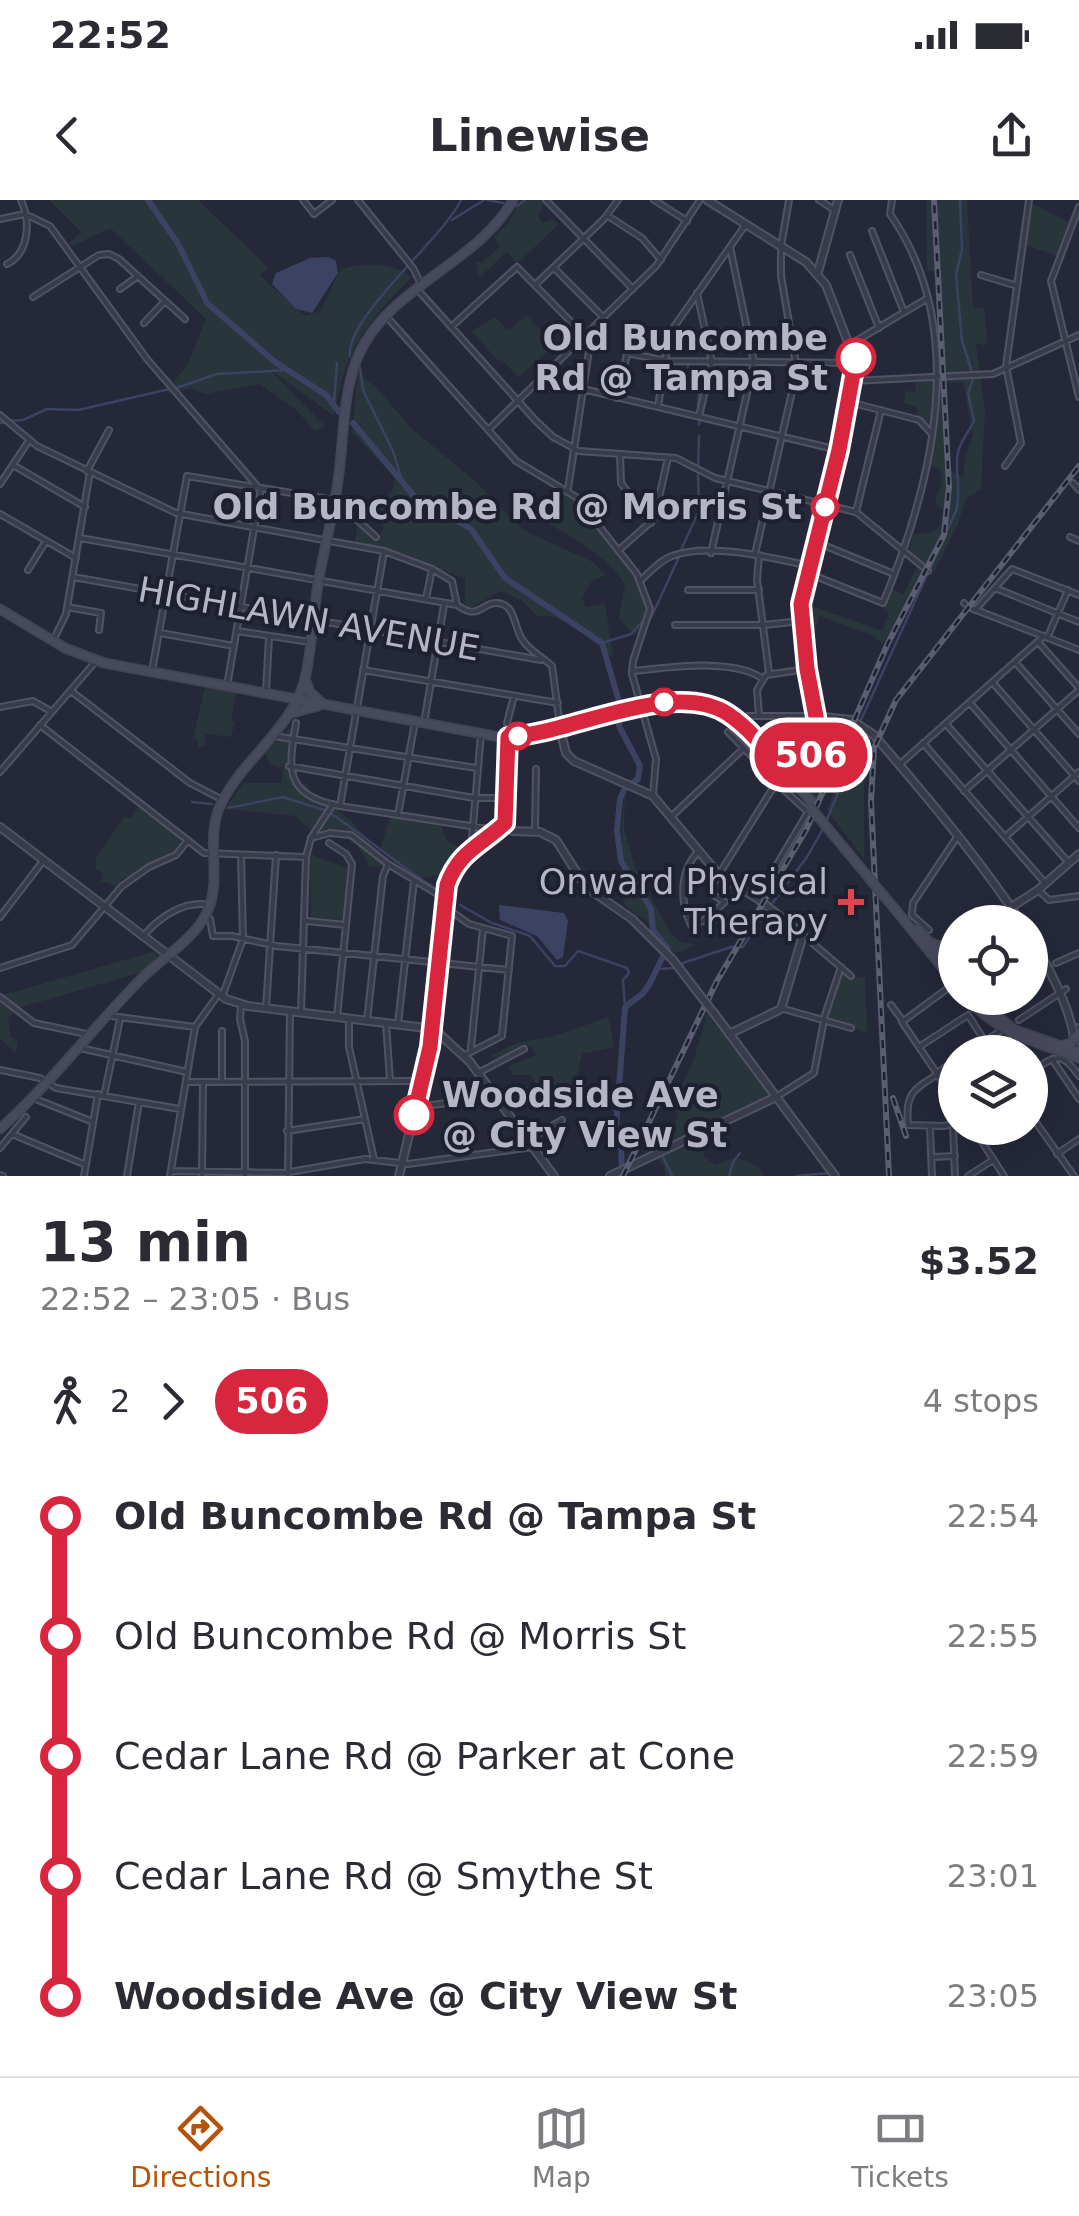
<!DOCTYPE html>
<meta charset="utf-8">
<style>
body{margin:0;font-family:"DejaVu Sans",sans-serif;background:#f2f2f3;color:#2b2b33;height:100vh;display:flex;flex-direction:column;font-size:38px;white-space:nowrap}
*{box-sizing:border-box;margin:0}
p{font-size:32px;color:#7c7c81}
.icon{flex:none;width:55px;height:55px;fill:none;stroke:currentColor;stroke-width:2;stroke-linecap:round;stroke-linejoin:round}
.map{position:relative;height:976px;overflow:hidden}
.sheet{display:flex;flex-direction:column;background:#fff;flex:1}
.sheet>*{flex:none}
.badge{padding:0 20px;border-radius:32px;font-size:35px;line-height:65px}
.buttons{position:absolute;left:938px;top:705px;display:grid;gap:20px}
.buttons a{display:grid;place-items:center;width:110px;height:110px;border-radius:50%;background:#fff;box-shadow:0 10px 40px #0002;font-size:50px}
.map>.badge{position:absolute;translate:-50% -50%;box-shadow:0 0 0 5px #fff}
.legs{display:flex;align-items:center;gap:15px;height:110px;padding:0 40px;font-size:32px}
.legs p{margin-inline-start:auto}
.overview{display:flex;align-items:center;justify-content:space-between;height:170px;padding:0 40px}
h1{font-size:55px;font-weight:700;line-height:75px}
ul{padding:0 40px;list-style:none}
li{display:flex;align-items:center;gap:35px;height:120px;font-size:38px}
li i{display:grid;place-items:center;width:15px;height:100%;margin:0 12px;background:currentColor}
li i::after{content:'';width:25px;height:25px;margin:-12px;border:8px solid;border-radius:50%;background:#fff}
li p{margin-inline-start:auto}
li:first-child i{background:linear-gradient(#0000 50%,currentColor 0)}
li:last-child i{background:linear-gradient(currentColor 50%,#0000 0)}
.status{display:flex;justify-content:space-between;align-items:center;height:70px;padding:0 50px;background:#fff;direction:ltr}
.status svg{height:28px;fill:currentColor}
header{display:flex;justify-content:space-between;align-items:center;height:130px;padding:0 40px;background:#fff;font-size:45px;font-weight:700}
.menu{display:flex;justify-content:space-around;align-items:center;height:140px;border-top:2px solid #e1e1e2;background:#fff;font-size:28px;color:#7c7c81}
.menu a{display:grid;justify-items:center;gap:5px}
.menu .current{color:#b45309}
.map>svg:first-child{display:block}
.green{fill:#28353b}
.water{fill:#3c4261}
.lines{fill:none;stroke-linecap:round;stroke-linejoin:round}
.stream{stroke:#3c4261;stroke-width:2.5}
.river{stroke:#3c4261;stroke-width:6}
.minor-casing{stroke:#505362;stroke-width:8}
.tertiary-casing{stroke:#505362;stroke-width:10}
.secondary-casing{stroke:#414453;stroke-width:11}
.minor{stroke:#383b4a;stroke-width:4}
.tertiary{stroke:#383b4a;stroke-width:6}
.secondary{stroke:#47495c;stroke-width:8}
.rail-casing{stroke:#5b5e70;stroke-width:6}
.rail{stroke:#1d202f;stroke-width:2.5;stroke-dasharray:8;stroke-linecap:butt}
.tertiary-bridge-casing{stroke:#505362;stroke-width:10;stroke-linecap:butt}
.secondary-bridge-casing{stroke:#414453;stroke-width:11;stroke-linecap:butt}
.tertiary-bridge{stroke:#383b4a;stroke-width:6}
.secondary-bridge{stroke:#47495c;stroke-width:8}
.line-1-casing{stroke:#fff;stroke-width:22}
.line-1{stroke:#d7263d;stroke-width:15}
.stop-1-dot{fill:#fff;stroke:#d7263d;stroke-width:5}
.health-dot{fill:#e0444e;stroke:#1d202f;stroke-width:4}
.labels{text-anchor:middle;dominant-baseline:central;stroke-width:8;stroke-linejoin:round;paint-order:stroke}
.stop-label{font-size:35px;font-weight:bold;fill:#b4b6c5;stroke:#1d202f;text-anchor:end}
.street-label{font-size:35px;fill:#b4b6c5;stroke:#1d202f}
.poi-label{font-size:35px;fill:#b4b6c5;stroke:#1d202f;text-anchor:end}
</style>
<div class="status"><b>22:52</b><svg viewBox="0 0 49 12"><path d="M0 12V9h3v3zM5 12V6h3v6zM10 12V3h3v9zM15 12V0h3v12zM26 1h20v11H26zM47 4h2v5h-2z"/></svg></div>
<header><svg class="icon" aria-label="back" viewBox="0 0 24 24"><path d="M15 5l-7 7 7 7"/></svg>Linewise<svg class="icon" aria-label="share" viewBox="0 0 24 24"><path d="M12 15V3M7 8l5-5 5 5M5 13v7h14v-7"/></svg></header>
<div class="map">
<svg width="1079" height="976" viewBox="0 0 1079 976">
<rect width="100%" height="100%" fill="#252839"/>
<path class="green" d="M49 0H198L269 68 259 75 305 116 320 111 341 69C368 62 389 62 412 77 365 125 346 147 334 216L267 167 325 226 315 231 296 210 260 184 205 194 190 188 180 191 174 181 188 164 206 119 110 28 71 47 69 43 81 32Z
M521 0H544L539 17 542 23 552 19 559 24 517 64 507 52 479 78 476 62 481 63 500 47 494 37 508 23Z
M926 0H967L973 107 984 109 988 145 976 144 985 212 981 289 965 300 958 324 934 372 909 351 913 334 931 333 939 327 943 310 935 303 941 283 940 267H928C933 244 938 232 917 216V207L904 203 905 191 916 192 914 181 929 180 941 184 945 269 963 277 965 256 973 236 963 182 947 183 934 71H927Z
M1030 2 1071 24 1058 56 1025 45Z
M526 115 556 145 518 177 503 161 497 160 472 131 494 117 509 130Z
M358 172 378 189 411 228 475 281 523 330 593 362 606 375 592 381 582 397 586 407 605 403 613 458C593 441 565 412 537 416L521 400 501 391 470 408 465 405V379L399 353 355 342 358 322 367 332 379 336 384 328 376 308 392 291 395 278 352 232Z
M560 290 577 302 640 381 647 415 635 436 619 418 625 385C607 355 575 340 547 322Z
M917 367 924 371 882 445 876 437 820 416 809 446 805 409 807 404 882 431 889 413 884 410 892 388 903 395Z
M205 487 236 493 231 521 235 522 231 537 206 534 204 547H198V540L193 538Z
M825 522 850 525 816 600 803 579 821 547Z
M295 523 288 567 298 571 296 582 308 585 310 600C348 607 366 636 386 666L370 667 356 643 327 629 314 635 296 616 225 609 243 583H281L283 568 270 564 265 553Z
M860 527 873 537 864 586V659L827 610Z
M625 593 624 628 635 667 670 732 679 741 697 745 675 753C661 747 656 738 649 725 644 715 631 713 625 705 619 697 622 606 625 593Z
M139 606 182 640 174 651 128 678 124 677 116 686 101 681 103 674 96 669V658L124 617 130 618Z
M390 617 442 626 446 640 466 651 444 675 421 678 380 649Z
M310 654 347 668 343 720 311 718Z
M155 751 158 756 142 772 18 808 8 818 11 837 18 841 16 853 0 839V796Z
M841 774 865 778 867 833 827 818Z
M707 813 773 899 707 936 703 955 715 965 737 957 757 966 765 976H665L664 966 655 956 644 957 648 934 669 935 678 915 672 906 694 859Z
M608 817 614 847 582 854 573 891 558 904 543 895 531 875H512L509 866 536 855 531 846 500 859 490 856 519 842 551 837Z"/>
<path class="water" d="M328 57 336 61 338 73 312 113 296 109 272 84 276 73 310 58Z
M499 705 564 713 568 721 563 757 557 760 537 736 500 720Z"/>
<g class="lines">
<path class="stream" d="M487 0 503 3
M960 0 962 49 956 75 962 141 973 175
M517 6 525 0
M452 20 484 0
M350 156C346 116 442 40 461 0
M687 163 699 195 698 207
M360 168 363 190 393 251 401 277
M176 188 217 174 288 170
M334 202 337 163
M9 221 23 220 47 209 78 210 170 189
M0 223H3
M699 224 700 219
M698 268 699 236
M698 275 699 310
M680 352 698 313
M651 418 679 357
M602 443 631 434 644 420
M861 520 956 311C962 289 954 271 958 252 961 240 969 232 974 221L968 193 973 179
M192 602 212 604
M228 608 283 597 327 611
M330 613C368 638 401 668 441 692
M826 622 849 566 857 529
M460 705 492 723 530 736 555 766H565L578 751 627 768 629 773 623 780 625 808
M771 705 807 657 823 629
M680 764 731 747H743L766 711
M661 769 673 768
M635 934 639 937
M646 940 660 949
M663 957 672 976
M729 976 733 962 740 953
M796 976 829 973"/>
<path class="river" d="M148 0 179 45 207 103 275 162 326 195 339 212
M353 223 414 296 471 329 505 378 602 443 620 505 619 526 640 566 638 579 625 588 620 599 617 631 621 661 651 709 653 730 668 749C658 762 655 778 644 792 638 799 630 801 625 808L616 927 621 943 622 976"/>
<defs>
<path id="minor" d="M303 0 314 14 332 0
M358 0 413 68 421 84
M546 0 633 89
M654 0 687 21
M819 0 836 11
M1079 7 1051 81 1079 197
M608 16 642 38 661 60
M0 19 25 14 50 26 147 159 258 287
M872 31 904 112
M850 55 879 128
M7 64C29 53 31 22 21 0
M554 68 604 118
M981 75 1017 86
M535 85 604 19 618 0
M120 89 138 76
M418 90 536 221 553 237 579 251 676 258 715 278 856 312 928 371
M697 93 712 162 699 216
M33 97 99 55 109 54 119 59 185 119
M386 116 516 261 576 297 637 374 650 409 633 461 632 474 656 559 653 596
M144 123 165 101
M451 127 517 67 586 137
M851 144 928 98
M627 153 667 161 856 163
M853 181 993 174 1079 135
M583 189 834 249
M617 198 631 137
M849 202 919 220 931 233
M658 207 669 134 746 24
M0 215 37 246 176 313 384 351 432 369 452 381 457 405
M488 230 656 66 700 0
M620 255 621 283 651 323
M13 265 85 307
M1005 266 1021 243 1006 166 1029 0
M87 271 109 230
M1073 283 1079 290
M0 284 28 242
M568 289 592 131
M856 312 881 210
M0 314 76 358
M1070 337 1079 341
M80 338 457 405C481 423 482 398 502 404 515 408 515 429 522 439 528 450 543 457 552 466L560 526
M816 342 894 374
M619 350 654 319 668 258
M711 353 754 162 730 47
M755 354 797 170 781 76V47L789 0
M759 355 757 380 769 473
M28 370 46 341
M810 374 883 403C933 283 971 130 890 14L892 0
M73 377 541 460
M640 381C650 372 660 360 672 356 709 342 773 358 810 366
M995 388 1079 422
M688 390H759
M426 399 432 369
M964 403 965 404
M67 407 101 413 99 430
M971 408 1079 450
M975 410 1012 369 1079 395
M675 425H764L801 421
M237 431 310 442
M160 433 234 446
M1048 436 1068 390
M53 441 66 414 90 272
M1039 443 1079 488
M1016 463 1079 534
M363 470 558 503
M152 471 187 276 335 300 376 337
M632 471C667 468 734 457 763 479
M993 483 1079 581
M227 486 261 288
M71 491 190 583 223 600
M266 492 269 437
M970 503 1079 628
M0 507 33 501 52 512
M748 516H814
M759 516 757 490 766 475 807 469
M296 523C288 569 284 595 340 606L496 630
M424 523 444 405
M507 523 514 496
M946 524 1069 663
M40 525 204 653 306 657
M728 532 773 578
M274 536 476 568
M923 543 1045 683
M899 565 1044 436
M289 566 474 598H506
M0 572 96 461
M964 591 1079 490
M340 606 384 351
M398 615 415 522
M671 617 744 548
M535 631 536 569
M1005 637 1079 572
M311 638 330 633 351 635 388 664 444 698
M329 643 346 654 352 664 337 817
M471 649 481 534
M698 652C679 671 680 703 691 725L703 721 725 702 710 693 712 685
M713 684 771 591 787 576
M1038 690 1049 700 1079 696
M757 698 808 612 783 589
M444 706 469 724 512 736 502 836 465 855
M206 716 210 719 213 736H232L277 746 509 770
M0 717 43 661
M306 721 346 725
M929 730 912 715 913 703 957 637
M145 734C161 716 185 700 210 705
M803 735 851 776
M1056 763 1079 753
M0 768 72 745 122 686 149 667 176 655 188 640
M955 783 902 822 955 900
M0 797 34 823 91 835
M222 797 243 739 241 656
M891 805 903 821
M983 806 996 798
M241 807 240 819 245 841V976
M266 808 276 655
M784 809 851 828
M301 812 306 657 311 638 333 604
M111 816 195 827
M349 819V847L374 959
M1019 820 1066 789
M367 821 383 676 388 664
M386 823 390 881
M398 824 414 681
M1078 827H1079
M222 831V882
M919 847 968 815 992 852
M80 848 187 872
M471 848 483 728
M968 852 1002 830
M1052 859 1079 899
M0 870 40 878 56 888 180 909
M938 872 955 861
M1030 872C1055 857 1060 849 1079 876
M478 873 524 849
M938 874C913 890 905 893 908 925L945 926 955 922
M186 882 422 881
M104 896 120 819
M776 897 814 873 825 815 841 767
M33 898 93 922
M502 906 533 889
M416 907 495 897
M1030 914 1074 976
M953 926 955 976
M930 927 932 976
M973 928 1004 976
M287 931 365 919
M12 934 86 965
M528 940 562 920
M0 948 26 917
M1057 954 1079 939
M931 957 955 956
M171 971 284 973 365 959 408 964 533 947
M0 975 3 976
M84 976 98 894
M127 976 139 902
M170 976 195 827 218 795
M202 976 203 882
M288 976 290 811
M968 976 993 960"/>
<path id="tertiary" d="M707 0 806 62 826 85 856 163 801 404 817 522C817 546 809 564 788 576
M818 72 838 0
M814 516 851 520 874 535C928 599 1079 768 1075 855
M560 529 566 553 574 561 653 596 719 675 758 699 803 735 781 809 729 834
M809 548 814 516
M503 626 513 631 540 632 556 640 586 687 632 719 673 760 699 794
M0 627 226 799 248 806 434 829 470 862 554 976
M988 722 1038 690 1079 654
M714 813 835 976
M399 976 428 856 447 685C459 651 482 645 505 623L508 537
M610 976 776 897"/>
<path id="secondary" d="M0 409 65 448 104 463 494 536C566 542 665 474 727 514 761 535 784 574 812 602
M305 479 310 492 322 503
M289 514 318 506
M894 708 955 783
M918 729 955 773
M931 743 939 746 955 742
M967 798C998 834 1036 842 1079 858
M975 798 1015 830 1079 852
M1064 845 1071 843 1079 833
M0 929C51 883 92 829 140 780 161 758 196 739 208 710 223 675 203 635 223 600 246 556 296 525 306 474 312 445 313 414 318 384 324 347 335 310 339 273 344 234 343 190 359 154 390 86 477 64 513 0"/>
</defs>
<use href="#minor" class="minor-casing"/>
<use href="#tertiary" class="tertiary-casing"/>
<use href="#secondary" class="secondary-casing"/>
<use href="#minor" class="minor"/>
<use href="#tertiary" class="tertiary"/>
<use href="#secondary" class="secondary"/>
<defs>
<path id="rail" d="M893 898 906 936
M623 976 717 781 807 628 888 443 944 335 949 287 934 0
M889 976 871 601 874 548 896 500 1079 266"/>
</defs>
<use href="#rail" class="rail-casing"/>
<use href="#rail" class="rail"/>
<defs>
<path id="tertiary-bridge" d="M699 794 714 813"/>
<path id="secondary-bridge" d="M810 607 894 708"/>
</defs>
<use href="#tertiary-bridge" class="tertiary-bridge-casing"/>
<use href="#secondary-bridge" class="secondary-bridge-casing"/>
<use href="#tertiary-bridge" class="tertiary-bridge"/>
<use href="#secondary-bridge" class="secondary-bridge"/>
</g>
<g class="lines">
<defs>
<path id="line-1" d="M414 915 430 847 447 685C459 651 482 645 505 623L508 537C571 534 673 478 728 514 752 530 769 554 787 576L804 564 816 540 817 522 807 469 801 404 839 250 856 158"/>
</defs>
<use href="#line-1" class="line-1-casing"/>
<use href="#line-1" class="line-1"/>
</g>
<g class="stop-1-dot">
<circle cx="856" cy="158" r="18"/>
<circle cx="825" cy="307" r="12"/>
<circle cx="664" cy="502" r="12"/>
<circle cx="518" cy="536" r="12"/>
<circle cx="414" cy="915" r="18"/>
</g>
<path class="health-dot" d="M846 687h10v10h10v10h-10v10h-10v-10h-10v-10h10z"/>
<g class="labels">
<g class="stop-label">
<text x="828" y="138">Old Buncombe<tspan x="828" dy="40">Rd @ Tampa St</tspan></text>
<text x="802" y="307">Old Buncombe Rd @ Morris St</text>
<text x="442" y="895" text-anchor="start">Woodside Ave<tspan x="442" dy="40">@ City View St</tspan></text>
</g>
<g class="street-label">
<text transform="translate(309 419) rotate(10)">HIGHLAWN AVENUE</text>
</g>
<g class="poi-label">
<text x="828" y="682">Onward Physical<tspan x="828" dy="40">Therapy</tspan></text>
</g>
</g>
</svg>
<div class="buttons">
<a><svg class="icon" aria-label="locate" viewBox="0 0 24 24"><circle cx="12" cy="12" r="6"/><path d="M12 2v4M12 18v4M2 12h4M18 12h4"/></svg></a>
<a><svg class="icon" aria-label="layers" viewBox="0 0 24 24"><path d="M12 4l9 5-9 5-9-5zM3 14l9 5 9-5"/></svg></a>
</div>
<b class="badge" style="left:811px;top:555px;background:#d7263d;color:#fff">506</b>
</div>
<section class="sheet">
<div class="overview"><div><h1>13 min</h1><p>22:52 – 23:05 · Bus</p></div><b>$3.52</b></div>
<div class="legs"><svg class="icon" aria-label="walk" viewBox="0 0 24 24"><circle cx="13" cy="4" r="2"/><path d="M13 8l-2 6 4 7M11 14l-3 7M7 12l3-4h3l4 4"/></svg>2<svg class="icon" aria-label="forward" viewBox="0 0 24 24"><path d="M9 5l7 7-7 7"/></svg><b class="badge" style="background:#d7263d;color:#fff">506</b><p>4 stops</p></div>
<ul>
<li><i style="color:#d7263d"></i><b>Old Buncombe Rd @ Tampa St</b><p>22:54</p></li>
<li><i style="color:#d7263d"></i><span>Old Buncombe Rd @ Morris St</span><p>22:55</p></li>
<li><i style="color:#d7263d"></i><span>Cedar Lane Rd @ Parker at Cone</span><p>22:59</p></li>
<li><i style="color:#d7263d"></i><span>Cedar Lane Rd @ Smythe St</span><p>23:01</p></li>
<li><i style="color:#d7263d"></i><b>Woodside Ave @ City View St</b><p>23:05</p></li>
</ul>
</section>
<nav class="menu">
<a class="current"><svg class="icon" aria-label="directions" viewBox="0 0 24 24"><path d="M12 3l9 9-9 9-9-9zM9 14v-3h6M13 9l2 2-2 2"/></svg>Directions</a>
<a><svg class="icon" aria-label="map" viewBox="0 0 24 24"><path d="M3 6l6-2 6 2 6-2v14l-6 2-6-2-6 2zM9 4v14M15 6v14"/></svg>Map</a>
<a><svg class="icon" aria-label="tickets" viewBox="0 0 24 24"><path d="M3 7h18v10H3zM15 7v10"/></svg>Tickets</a>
</nav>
